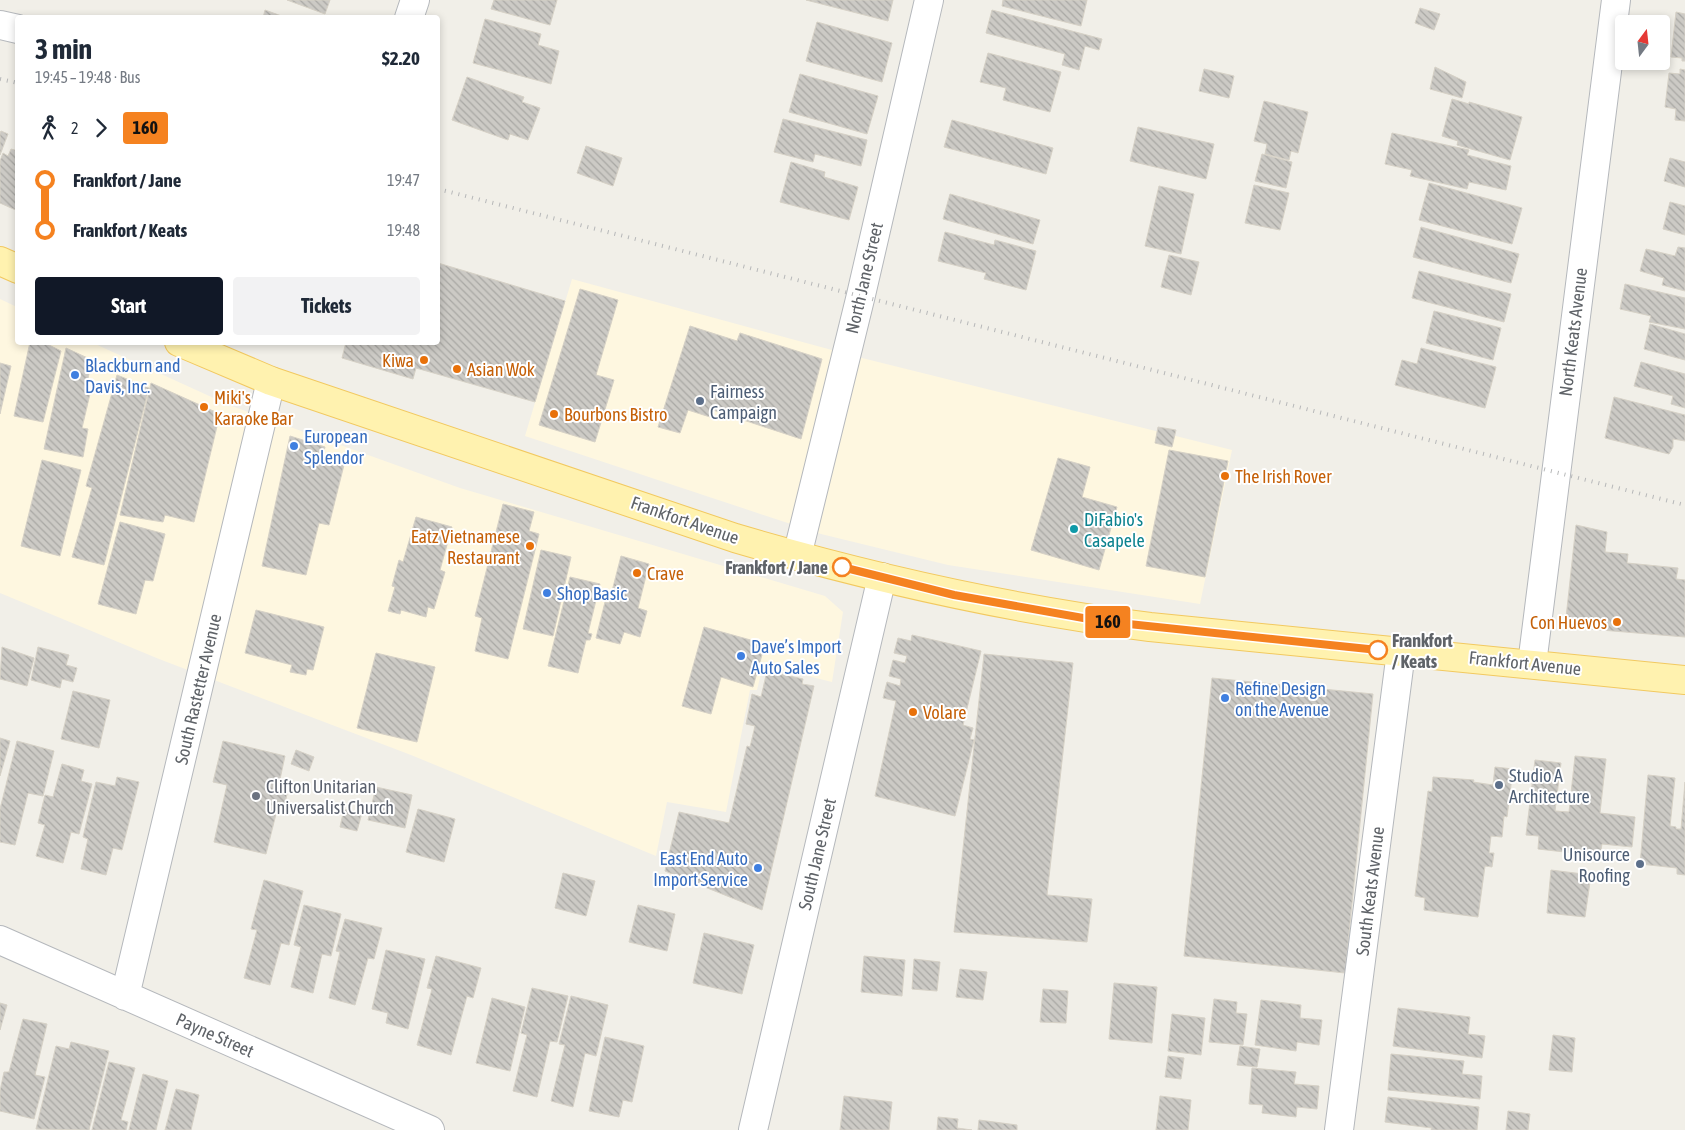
<!DOCTYPE html>
<meta charset="utf-8">
<style>
body{margin:0;font-family:"Asap Condensed",sans-serif;background:#f2f2f3;color:#1f2937;height:100vh;display:flex;flex-direction:column;font-size:19px;white-space:nowrap}
*{box-sizing:border-box;margin:0}
p{font-size:16px;color:#747a83}
.icon{flex:none;width:28px;height:28px;fill:none;stroke:currentColor;stroke-width:2;stroke-linecap:round;stroke-linejoin:round}
.map{position:relative;flex:1;overflow:hidden}
.drawer{position:absolute;left:15px;top:15px;width:425px;height:330px;display:flex;flex-direction:column;background:#fff;border-radius:5px;box-shadow:0 2px 8px #0003}
.drawer>*{flex:none}
.badge{padding:0 10px;border-radius:4px;font-size:18px;line-height:32px}
.needle{width:32px;rotate:15deg}
.controls{position:absolute;left:1615px;top:15px;display:grid;gap:10px}
.controls a{display:grid;place-items:center;width:55px;height:55px;border-radius:5px;background:#fff;box-shadow:0 2px 8px #0003;font-size:25px}
.map>.badge{position:absolute;translate:-50% -50%;box-shadow:0 0 0 2px #fff}
.legs{display:flex;align-items:center;gap:8px;height:55px;padding:0 20px;font-size:16px}
.legs p{margin-inline-start:auto}
.overview{display:flex;align-items:center;justify-content:space-between;height:85px;padding:0 20px}
h1{font-size:28px;font-weight:700;line-height:38px}
.primary-button{display:flex;gap:10px;margin-top:auto;padding:10px 20px}
.primary-button a{flex:1;height:58px;border-radius:5px;background:#111827;color:#fff;font-size:20px;font-weight:700;line-height:58px;text-align:center}
.primary-button a+a{background:#f2f2f3;color:#1f2937}
ul{padding:0 20px;list-style:none}
li{display:flex;align-items:center;gap:18px;height:50px;font-size:19px}
li i{display:grid;place-items:center;width:8px;height:100%;margin:0 6px;background:currentColor}
li i::after{content:'';width:12px;height:12px;margin:-6px;border:4px solid;border-radius:50%;background:#fff}
li p{margin-inline-start:auto}
li:first-child i{background:linear-gradient(#0000 50%,currentColor 0)}
li:last-child i{background:linear-gradient(currentColor 50%,#0000 0)}
.map>svg:first-child{display:block}
.commercial{fill:#fef7e0}
.building{fill:url(#building-back-hatch);stroke:#d6d1c6}
.lines{fill:none;stroke-linecap:round;stroke-linejoin:round}
.minor-casing{stroke:#b5b8bc;stroke-width:30}
.primary-casing{stroke:#f2c960;stroke-width:30}
.minor{stroke:#fff;stroke-width:28}
.primary{stroke:#fff2af;stroke-width:28}
.rail{stroke:#b6b7b8;stroke-width:4;stroke-dasharray:1 6;stroke-linecap:butt}
.line-1-casing{stroke:#fff;stroke-width:11}
.line-1{stroke:#f58220;stroke-width:8}
.food-dot{fill:#e8710a;stroke:#fff;stroke-width:2}
.shop-dot{fill:#3f7fe0;stroke:#fff;stroke-width:2}
.service-dot{fill:#5c6f8a;stroke:#fff;stroke-width:2}
.culture-dot{fill:#0f9aa8;stroke:#fff;stroke-width:2}
.stop-1-dot{fill:#fff;stroke:#f58220;stroke-width:2.5}
.worship-dot{fill:#6b7280;stroke:#fff;stroke-width:2}
.labels{text-anchor:middle;dominant-baseline:central;stroke-width:4;stroke-linejoin:round;paint-order:stroke}
.street-label{font-size:18px;fill:#5f6368;stroke:#fff}
.food-label{font-size:18px;fill:#c56008;stroke:#fff;text-anchor:start}
.shop-label{font-size:18px;fill:#366cbe;stroke:#fff;text-anchor:start}
.service-label{font-size:18px;fill:#4e5e75;stroke:#fff;text-anchor:start}
.culture-label{font-size:18px;fill:#0d838f;stroke:#fff;text-anchor:start}
.stop-label{font-size:18px;font-weight:bold;fill:#5f6368;stroke:#fff;text-anchor:end}
.worship-label{font-size:18px;fill:#5b616d;stroke:#fff;text-anchor:start}
</style>
<div class="map">
<svg width="1685" height="1130" viewBox="0 0 1685 1130">
<defs>
<pattern id="building-back-hatch" width="6" height="6" patternUnits="userSpaceOnUse" patternTransform="scale(1.25)"><rect width="6" height="6" fill="#cccac5"/><path d="M-1 5l2 2M0 0l6 6M5-1l2 2" fill="none" stroke="#a9a8a4"/></pattern>
</defs>
<rect width="100%" height="100%" fill="#f1efe8"/>
<path class="commercial" d="M572 279 854 356 1232 450 1200 604 948 565 821 534 525 436Z
M0 299 17 307 18 342 93 343 229 405 460 488 825 596 843 612 832 682 763 665 757 690H750L726 812 667 802 656 856 411 755 159 659 0 593Z"/>
<path class="building" d="M287 0H330L325 14Z
M494 0H557L550 25 491 9Z
M806 0H893L888 21Z
M1003 0H1087L1081 26 1002 6Z
M1420 8 1440 14 1434 30 1415 23Z
M265 10 287 18H263Z
M992 10 1102 39 1099 50 1085 46 1079 70 1062 65 1065 54 986 33Z
M1676 12 1685 14V61H1682V58L1671 57Z
M485 19 541 34 538 45 559 51 551 84 473 63Z
M817 22 892 43 882 82 806 61Z
M988 53 1061 72 1050 112 1003 100 1006 88 980 82Z
M1435 67 1466 82 1462 98 1430 89Z
M1204 69 1234 76 1229 98 1199 91Z
M1680 69 1685 70V121L1675 120 1676 109 1665 107 1669 73 1680 74Z
M800 74 878 96 867 134 789 112Z
M467 77 524 97 522 102 540 108 528 140 510 134 508 140 452 120Z
M1452 99 1469 104V102L1522 117 1510 160 1457 145 1458 141 1442 136Z
M1264 101 1308 112 1298 153 1291 151 1289 160 1265 154 1267 144 1254 141Z
M783 119 867 140 861 166 815 154 813 162 774 152Z
M952 120 1053 148 1046 174 944 147Z
M1138 127 1214 144 1206 179 1130 161Z
M1 131 8 134 0 155V133Z
M1392 133 1469 150 1467 155 1511 166 1506 190 1469 182 1467 189 1410 176 1412 170 1385 164Z
M586 146 622 158 613 186 577 173Z
M11 149 18 151V211L0 203V161L3 153 8 156Z
M1262 154 1292 162 1286 188 1255 181Z
M1670 158 1685 162V187L1664 181Z
M791 162 825 172 824 177 858 187 849 220 780 202Z
M1429 183 1522 208 1512 244 1419 220Z
M1254 185 1289 193 1280 230 1245 223Z
M1159 186 1194 194 1181 254 1145 246Z
M950 194 1040 220 1033 244 943 219Z
M1670 202 1685 206V235L1663 229Z
M1421 227 1519 254 1511 283 1413 257Z
M945 232 994 245 995 240 1036 251 1026 290 984 279 986 273 938 261Z
M1678 247 1685 248V291L1662 285 1664 278 1640 271 1646 249 1675 256Z
M1169 255 1199 262 1191 295 1161 287Z
M438 263 565 301 535 402 416 368 413 379 342 358 346 342H438Z
M1419 271 1511 294 1504 322 1412 298Z
M1625 284 1685 298V329L1649 322 1651 316 1620 309Z
M580 289 618 300 596 375 614 380 595 442 539 425Z
M1434 311 1501 328 1493 360 1426 343Z
M1650 324 1685 334V360L1644 349Z
M690 326 737 341 740 333 822 359 801 439 713 410 710 417 688 410 680 433 658 427Z
M30 342H43L61 351 43 422 14 416Z
M66 348 92 360 85 392 90 394 82 428 88 429 83 457 44 449Z
M1421 348 1496 367 1485 408 1395 385 1402 360 1417 364Z
M1641 362 1685 374V408L1671 404 1673 396 1634 386Z
M0 363 11 366 0 414Z
M117 375 149 388 104 565 72 557 92 488 86 486Z
M151 383 220 414 194 522 165 515 163 522 120 515Z
M1614 397 1685 415V441L1673 439V447L1669 454 1605 438Z
M1158 427 1176 430 1172 447 1155 443Z
M290 436 325 447 322 459 344 465 329 525 319 523 306 575 262 566Z
M1169 450 1228 461 1205 577 1146 566Z
M1058 458 1090 467 1082 497 1117 507 1099 570 1031 550Z
M42 460 81 470 60 556 21 546Z
M503 504 534 512 529 531 539 534 508 659 475 651 482 618 475 616Z
M416 517 452 527 440 570 445 572 434 609 428 607 426 617 401 610 400 614 388 611 395 587 392 586 399 560 403 562Z
M120 522 165 534 153 581 145 580 136 614 98 604Z
M1576 525 1607 532 1605 552 1628 554 1627 563 1678 568 1676 579 1685 580V637L1565 627Z
M541 550 571 557 553 636 523 629Z
M621 556 649 564 638 608 647 611 640 637 624 632 620 644 596 638 605 602 609 603Z
M570 577 600 584 588 633 592 634 590 640H586L578 673 548 666Z
M256 610 324 627 313 670 307 669 306 675 290 672 292 665 245 653Z
M704 627 765 644 753 687 721 677 711 714 682 706Z
M912 635 981 651 963 725 973 728 970 739 974 740 955 816 875 796 896 701 883 698 887 682 900 686 901 679 889 676 893 660 905 663 907 656 894 653 898 638 911 641Z
M2 647 34 658 27 686 0 679Z
M38 647 69 655 66 665 77 668 73 682 62 679 60 688 31 680Z
M376 653 435 667 417 742 357 728Z
M984 654 1073 663 1047 895 1092 899 1087 942 954 932Z
M767 671 803 679 802 684 814 686 762 910 665 871 679 812 729 823 747 746 750 747 755 726 746 724 752 694 761 697Z
M1212 678 1373 694 1345 973 1184 956Z
M73 691 110 700 99 748 61 739Z
M0 738 10 741 0 776Z
M17 741 54 751 43 796 28 793 15 845 0 842V809Z
M223 741 285 756 279 784 289 786 284 807 278 806 266 854 214 842 227 785 213 782Z
M296 750 314 757 309 771 291 764Z
M1575 756 1606 759 1600 813 1635 817 1632 847 1602 844 1600 856 1538 849 1539 836 1526 835 1535 760 1561 763 1555 811 1569 812Z
M62 764 84 770 81 781 92 784 79 834 71 832 63 863 36 856 45 825 38 823 45 795 53 797Z
M1495 767 1513 769 1507 817 1504 816 1502 837 1491 836 1489 853H1494L1492 867 1485 866 1478 917 1424 910 1425 898 1415 896 1428 791 1432 792 1433 777 1474 780 1473 782 1493 785Z
M1648 775 1675 778 1670 826 1676 827V829H1681L1685 782V875L1677 874V868L1640 864Z
M117 777 139 782 122 850 113 848 106 875 81 869 88 839 83 837 96 782 115 786Z
M376 787 412 795 405 828 368 820Z
M344 809 362 813 357 831 340 827Z
M418 809 455 819 444 862 406 852Z
M1551 870 1591 875 1585 917 1547 913Z
M563 873 595 881 586 916 555 908Z
M264 880 303 891 289 945 281 943 270 985 244 978 257 930 251 929Z
M304 905 341 914 331 956 322 954 313 993 291 987 301 947 294 945Z
M638 905 675 914 667 951 629 942Z
M345 919 382 928 374 959 368 958 355 1005 329 998 340 952 336 951Z
M704 933 754 945 742 994 693 983Z
M386 950 425 959 408 1029 386 1023 388 1013 372 1009Z
M436 956 481 968 473 998 467 996 451 1055 417 1045 432 989 427 988Z
M864 956 905 960 902 996 861 992Z
M914 959 940 962 937 991 912 989Z
M960 969 987 972 983 1000 956 997Z
M1114 983 1157 987 1152 1043 1109 1039Z
M532 988 568 996 557 1042 550 1041 537 1097 513 1091 527 1035 521 1033Z
M1043 989 1068 991 1066 1023 1040 1022Z
M571 996 608 1005 596 1056 585 1053 573 1107 551 1101 565 1045 559 1044Z
M492 998 525 1007 510 1071 476 1063Z
M1214 999 1237 1002 1236 1013 1247 1014 1243 1045 1209 1042Z
M1261 1000 1301 1005 1300 1018 1322 1020 1319 1045 1297 1042 1296 1051 1255 1045Z
M0 1003 7 1005 0 1030Z
M1398 1008 1470 1017 1468 1034 1485 1036 1482 1058 1393 1046Z
M1172 1014 1205 1018 1201 1055 1168 1051Z
M23 1019 47 1024 35 1075 45 1077 34 1119 0 1111V1091L4 1072H9Z
M1553 1035 1575 1038 1572 1072 1549 1070Z
M605 1037 644 1046 632 1102 623 1100 619 1117 589 1111Z
M71 1042 109 1051 89 1130 36 1129 56 1046 69 1049Z
M1240 1046 1260 1049 1257 1067 1237 1065Z
M1391 1054 1464 1061 1462 1074 1482 1076 1480 1099 1388 1090Z
M1168 1056 1184 1058 1181 1079 1165 1077Z
M109 1062 135 1068 121 1120 128 1122 126 1130H92Z
M1252 1068 1296 1072 1294 1084 1319 1086 1317 1109 1297 1107 1296 1117 1262 1113 1263 1105 1249 1104Z
M143 1074 168 1081 156 1130H129Z
M176 1089 199 1095 191 1130H165Z
M844 1096 892 1102 889 1130H840Z
M1160 1096 1191 1100 1188 1130H1156Z
M1388 1097 1479 1107 1477 1130H1431L1432 1128 1385 1122Z
M1508 1111 1530 1114 1528 1130H1506Z
M938 1117 958 1119 957 1128 972 1130H937Z
M979 1120 1017 1125V1130H978Z"/>
<g class="lines">
<defs>
<path id="minor" d="M409 18 415 0
M0 25 18 29
M797 556 861 295 929 0
M1532 664 1616 0
M0 940 430 1130
M125 996 271 381
M753 1130 882 577
M1339 1130 1401 652"/>
<path id="primary" d="M0 261 18 269
M179 342 271 381 735 538C871 578 1009 609 1150 627L1685 680"/>
</defs>
<use href="#minor" class="minor-casing"/>
<use href="#primary" class="primary-casing"/>
<use href="#minor" class="minor"/>
<use href="#primary" class="primary"/>
<path class="rail" d="M0 79 18 83
M438 189 1685 505"/>
</g>
<g class="lines">
<defs>
<path id="line-1" d="M842 567 954 595 1100 621 1378 650"/>
</defs>
<use href="#line-1" class="line-1-casing"/>
<use href="#line-1" class="line-1"/>
</g>
<g class="food-dot">
<circle cx="424" cy="360" r="5"/>
<circle cx="457" cy="369" r="5"/>
<circle cx="204" cy="407" r="5"/>
<circle cx="554" cy="414" r="5"/>
<circle cx="1225" cy="476" r="5"/>
<circle cx="530" cy="546" r="5"/>
<circle cx="637" cy="573" r="5"/>
<circle cx="1617" cy="622" r="5"/>
<circle cx="913" cy="712" r="5"/>
</g>
<g class="shop-dot">
<circle cx="75" cy="375" r="5"/>
<circle cx="294" cy="446" r="5"/>
<circle cx="547" cy="593" r="5"/>
<circle cx="741" cy="656" r="5"/>
<circle cx="1225" cy="698" r="5"/>
<circle cx="758" cy="868" r="5"/>
</g>
<g class="service-dot">
<circle cx="700" cy="401" r="5"/>
<circle cx="1499" cy="785" r="5"/>
<circle cx="1640" cy="864" r="5"/>
</g>
<circle class="culture-dot" cx="1074" cy="529" r="5"/>
<g class="stop-1-dot">
<circle cx="842" cy="567" r="9"/>
<circle cx="1378" cy="650" r="9"/>
</g>
<circle class="worship-dot" cx="256" cy="796" r="5"/>
<g class="labels">
<g class="street-label">
<text transform="translate(864 278) rotate(-77)">North Jane Street</text>
<text transform="translate(1573 332) rotate(-83)">North Keats Avenue</text>
<text transform="translate(685 520) rotate(19)">Frankfort Avenue</text>
<text transform="translate(1525 663) rotate(6)">Frankfort Avenue</text>
<text transform="translate(198 689) rotate(-77)">South Rastetter Avenue</text>
<text transform="translate(817 854) rotate(-77)">South Jane Street</text>
<text transform="translate(1370 891) rotate(-83)">South Keats Avenue</text>
<text transform="translate(215 1035) rotate(24)">Payne Street</text>
</g>
<g class="food-label">
<text x="414" y="360" text-anchor="end">Kiwa</text>
<text x="467" y="369">Asian Wok</text>
<text x="214" y="397">Miki's<tspan x="214" dy="21">Karaoke Bar</tspan></text>
<text x="564" y="414">Bourbons Bistro</text>
<text x="1235" y="476">The Irish Rover</text>
<text x="520" y="536" text-anchor="end">Eatz Vietnamese<tspan x="520" dy="21">Restaurant</tspan></text>
<text x="647" y="573">Crave</text>
<text x="1607" y="622" text-anchor="end">Con Huevos</text>
<text x="923" y="712">Volare</text>
</g>
<g class="shop-label">
<text x="85" y="365">Blackburn and<tspan x="85" dy="21">Davis, Inc.</tspan></text>
<text x="304" y="436">European<tspan x="304" dy="21">Splendor</tspan></text>
<text x="557" y="593">Shop Basic</text>
<text x="751" y="646">Dave’s Import<tspan x="751" dy="21">Auto Sales</tspan></text>
<text x="1235" y="688">Refine Design<tspan x="1235" dy="21">on the Avenue</tspan></text>
<text x="748" y="858" text-anchor="end">East End Auto<tspan x="748" dy="21">Import Service</tspan></text>
</g>
<g class="service-label">
<text x="710" y="391">Fairness<tspan x="710" dy="21">Campaign</tspan></text>
<text x="1509" y="775">Studio A<tspan x="1509" dy="21">Architecture</tspan></text>
<text x="1630" y="854" text-anchor="end">Unisource<tspan x="1630" dy="21">Roofing</tspan></text>
</g>
<g class="culture-label">
<text x="1084" y="519">DiFabio's<tspan x="1084" dy="21">Casapele</tspan></text>
</g>
<g class="stop-label">
<text x="828" y="567">Frankfort / Jane</text>
<text x="1392" y="640" text-anchor="start">Frankfort<tspan x="1392" dy="21">/ Keats</tspan></text>
</g>
<g class="worship-label">
<text x="266" y="786">Clifton Unitarian<tspan x="266" dy="21">Universalist Church</tspan></text>
</g>
</g>
</svg>
<div class="controls">
<a><svg class="needle" viewBox="-14 -14 28 28"><path d="M0-13l5 13h-10z" fill="#e53935"/><path d="M0 13l5-13h-10z" fill="#747a83"/></svg></a>
</div>
<b class="badge" style="left:1108px;top:622px;background:#f58220;color:#111">160</b>
<section class="drawer">
<div class="overview"><div><h1>3 min</h1><p>19:45 – 19:48 · Bus</p></div><b>$2.20</b></div>
<div class="legs"><svg class="icon" aria-label="walk" viewBox="0 0 24 24"><circle cx="13" cy="4" r="2"/><path d="M13 8l-2 6 4 7M11 14l-3 7M7 12l3-4h3l4 4"/></svg>2<svg class="icon" aria-label="forward" viewBox="0 0 24 24"><path d="M9 5l7 7-7 7"/></svg><b class="badge" style="background:#f58220;color:#111">160</b></div>
<ul>
<li><i style="color:#f58220"></i><b>Frankfort / Jane</b><p>19:47</p></li>
<li><i style="color:#f58220"></i><b>Frankfort / Keats</b><p>19:48</p></li>
</ul>
<div class="primary-button"><a>Start</a><a>Tickets</a></div>
</section>
</div>
